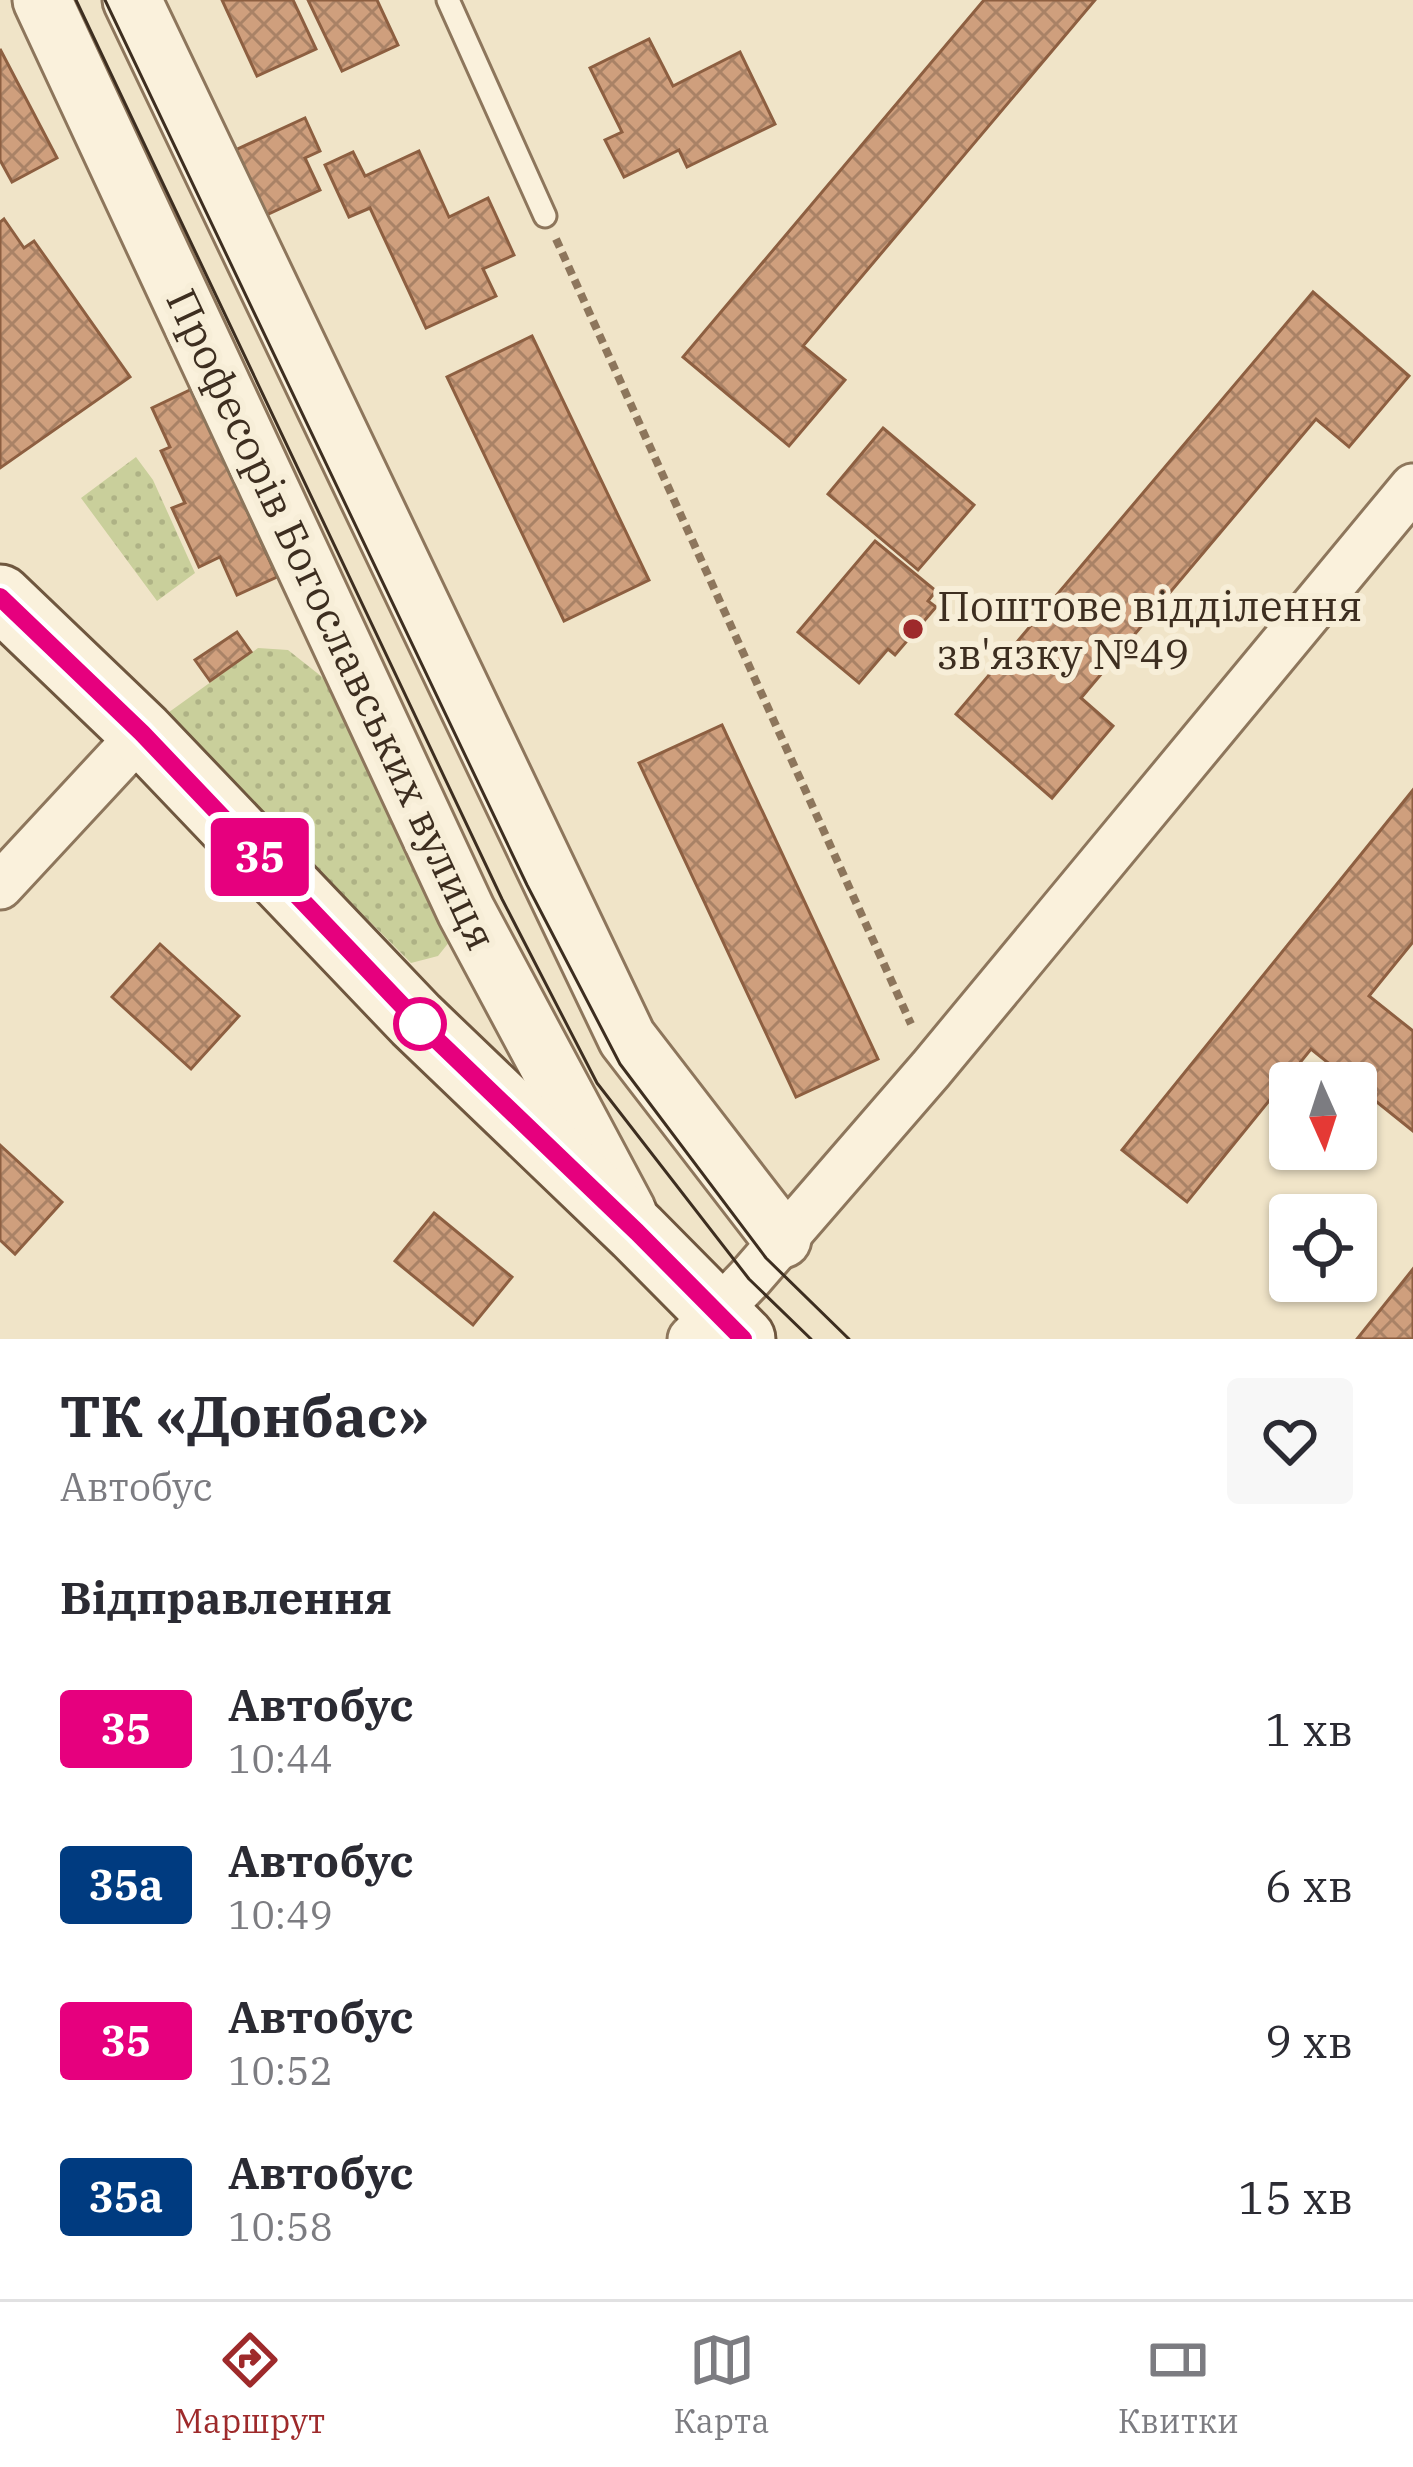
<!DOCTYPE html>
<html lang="uk">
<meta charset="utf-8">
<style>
body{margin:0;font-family:"IBM Plex Serif",serif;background:#f7f7f7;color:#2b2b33;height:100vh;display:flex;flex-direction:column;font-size:45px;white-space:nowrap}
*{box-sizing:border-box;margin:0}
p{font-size:39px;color:#7c7c81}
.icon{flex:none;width:66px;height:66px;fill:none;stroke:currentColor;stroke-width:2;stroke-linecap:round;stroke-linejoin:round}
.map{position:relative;height:1339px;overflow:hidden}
.panel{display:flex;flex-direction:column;background:#fff;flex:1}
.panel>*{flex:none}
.badge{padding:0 24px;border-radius:9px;font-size:42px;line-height:78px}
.needle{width:78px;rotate:177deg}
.tools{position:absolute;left:1269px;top:1062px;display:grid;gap:24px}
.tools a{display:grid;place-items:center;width:108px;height:108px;border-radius:12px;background:#fff;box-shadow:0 3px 9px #0004;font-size:60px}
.map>.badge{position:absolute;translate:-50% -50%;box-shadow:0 0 0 6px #fff}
h2{padding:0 60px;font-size:45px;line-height:108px}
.round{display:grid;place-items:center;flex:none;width:126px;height:126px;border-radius:12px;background:#f7f7f7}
.head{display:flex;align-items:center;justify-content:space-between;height:204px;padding:0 60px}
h1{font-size:57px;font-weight:700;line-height:90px}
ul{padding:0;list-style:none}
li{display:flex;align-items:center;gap:36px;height:156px;padding:0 60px}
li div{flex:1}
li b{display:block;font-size:45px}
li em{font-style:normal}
li .badge{min-width:132px;font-weight:700;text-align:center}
.tabs{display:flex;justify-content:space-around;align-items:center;height:168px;border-top:3px solid #e1e1e2;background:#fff;font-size:33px;color:#7c7c81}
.tabs a{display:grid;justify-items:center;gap:6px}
.tabs .active{color:#9e2a2b}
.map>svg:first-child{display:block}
.grass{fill:url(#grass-dots)}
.building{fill:url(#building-cross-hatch);stroke:#8d5f41;stroke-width:3}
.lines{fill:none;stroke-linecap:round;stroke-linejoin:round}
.service-casing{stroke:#8d765c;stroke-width:27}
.minor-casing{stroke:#8d765c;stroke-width:51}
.tertiary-casing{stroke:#8d765c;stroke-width:63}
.secondary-casing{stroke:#6f573f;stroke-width:69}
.path{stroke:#8d765c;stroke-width:8;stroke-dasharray:9 6;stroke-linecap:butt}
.service{stroke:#faf1dc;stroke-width:21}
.minor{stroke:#faf1dc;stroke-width:45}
.tertiary{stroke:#faf1dc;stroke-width:57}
.secondary{stroke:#faf1dc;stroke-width:63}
.tram{stroke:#3d2e20;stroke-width:3}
.line-casing{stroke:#fff;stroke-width:27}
.line{stroke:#e6007e;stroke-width:18}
.poi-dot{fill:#9e2a2b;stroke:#f7eed8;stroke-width:4.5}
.stop-dot{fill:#fff;stroke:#e6007e;stroke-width:6}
.labels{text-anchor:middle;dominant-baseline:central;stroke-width:12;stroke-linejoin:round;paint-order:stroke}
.poi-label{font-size:42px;fill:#3d2e20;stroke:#f7eed8;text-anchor:start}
.street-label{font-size:42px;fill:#3d2e20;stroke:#f7eed8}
</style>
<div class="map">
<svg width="1413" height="1339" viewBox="0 0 1413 1339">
<defs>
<pattern id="grass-dots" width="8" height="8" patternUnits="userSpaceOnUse" patternTransform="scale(3)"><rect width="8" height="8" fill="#c9cf9b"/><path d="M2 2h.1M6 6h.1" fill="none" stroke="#aeb285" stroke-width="1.8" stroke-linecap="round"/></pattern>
<pattern id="building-cross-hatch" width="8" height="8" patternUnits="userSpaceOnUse" patternTransform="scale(3)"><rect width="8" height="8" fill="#cf9f7d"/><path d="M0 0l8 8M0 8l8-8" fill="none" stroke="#a98266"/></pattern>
</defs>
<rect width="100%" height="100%" fill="#f0e4c8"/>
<path class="grass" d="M136 457 153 480 195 573 157 601 81 498Z
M258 648 288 650 331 684 454 936 438 956 411 963 165 715Z"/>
<path class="building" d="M222 0H293L316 49 257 76Z
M308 0H377L398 45 342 71Z
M984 0H1095L803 346 845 380 789 446 683 357Z
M649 39 673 86 740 52 775 124 687 167 679 150 624 177 605 140 622 132 590 68Z
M0 49 57 158 12 182 0 160Z
M305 118 320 151 305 158 320 190 262 217 231 152Z
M419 151 449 217 488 198 514 255 483 269 496 296 426 328 370 208 349 217 325 165 353 152 365 176Z
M4 219 24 248 34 241 130 377 0 468V222Z
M1313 292 1409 376 1349 447 1316 419 1081 698 1113 726 1052 798 956 714Z
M532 336 649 580 564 621 447 377Z
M192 389 277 577 237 595 220 557 199 567 172 508 185 503 161 451 170 447 152 408Z
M883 428 974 505 918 570 828 494Z
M875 541 936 591 928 601 936 607 895 655 888 649 859 683 798 632Z
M237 632 251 652 210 681 195 660Z
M722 725 878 1059 796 1097 639 763Z
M1413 790V942L1369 996 1413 1031V1131L1311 1049 1187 1202 1122 1150Z
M160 944 239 1016 191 1069 112 997Z
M0 1145 62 1202 15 1254 0 1240Z
M434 1213 512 1277 473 1325 395 1261Z
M1413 1269V1339H1357Z"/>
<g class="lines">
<defs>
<path id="service" d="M448 0 545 216"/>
<path id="minor" d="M0 886 142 733
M691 1339 749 1279 931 1069 1413 487"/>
<path id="tertiary" d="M42 0 466 911 627 1212
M132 0 627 1038 782 1239"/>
<path id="secondary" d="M0 597 142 733 416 1020 637 1232 743 1339"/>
</defs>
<use href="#service" class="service-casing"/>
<use href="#minor" class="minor-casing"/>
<use href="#tertiary" class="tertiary-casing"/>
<use href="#secondary" class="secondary-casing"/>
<path class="path" d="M556 239 911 1024"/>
<use href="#service" class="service"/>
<use href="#minor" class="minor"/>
<use href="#tertiary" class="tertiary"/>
<use href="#secondary" class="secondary"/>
<path class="tram" d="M76 0 502 899 597 1083 749 1279 811 1339
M105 0 527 885 620 1064 766 1258 849 1339"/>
</g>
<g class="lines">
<defs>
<path id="line" d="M0 597 142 733 416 1020 637 1232 743 1339"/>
</defs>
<use href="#line" class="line-casing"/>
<use href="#line" class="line"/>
</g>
<circle class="poi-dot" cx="913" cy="629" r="12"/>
<circle class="stop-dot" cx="420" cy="1024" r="24"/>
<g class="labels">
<g class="poi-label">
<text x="937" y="605">Поштове відділення<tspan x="937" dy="48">зв'язку №49</tspan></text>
</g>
<g class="street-label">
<text transform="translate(332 619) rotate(65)">Професорів Богославських вулиця</text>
</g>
</g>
</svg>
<div class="tools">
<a><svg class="needle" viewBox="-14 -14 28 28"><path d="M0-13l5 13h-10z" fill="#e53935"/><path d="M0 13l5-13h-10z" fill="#7c7c81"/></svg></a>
<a><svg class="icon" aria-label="locate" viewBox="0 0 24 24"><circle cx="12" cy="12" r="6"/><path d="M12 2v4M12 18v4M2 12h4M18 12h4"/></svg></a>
</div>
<b class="badge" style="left:260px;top:857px;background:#e6007e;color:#fff">35</b>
</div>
<section class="panel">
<div class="head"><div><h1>ТК «Донбас»</h1><p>Автобус</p></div><a class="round"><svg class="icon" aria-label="heart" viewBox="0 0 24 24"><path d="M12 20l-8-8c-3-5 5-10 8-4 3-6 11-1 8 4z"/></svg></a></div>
<h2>Відправлення</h2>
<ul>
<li><span class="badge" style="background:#e6007e;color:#fff">35</span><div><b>Автобус</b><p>10:44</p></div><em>1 хв</em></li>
<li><span class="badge" style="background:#003b80;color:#fff">35а</span><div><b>Автобус</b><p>10:49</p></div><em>6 хв</em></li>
<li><span class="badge" style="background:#e6007e;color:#fff">35</span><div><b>Автобус</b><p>10:52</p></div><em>9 хв</em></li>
<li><span class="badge" style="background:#003b80;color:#fff">35а</span><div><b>Автобус</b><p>10:58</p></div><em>15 хв</em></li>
</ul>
</section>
<nav class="tabs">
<a class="active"><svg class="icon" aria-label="directions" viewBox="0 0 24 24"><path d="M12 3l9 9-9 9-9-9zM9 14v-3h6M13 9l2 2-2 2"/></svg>Маршрут</a>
<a><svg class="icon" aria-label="map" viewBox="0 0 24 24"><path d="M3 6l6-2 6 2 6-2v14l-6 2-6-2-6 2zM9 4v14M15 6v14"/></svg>Карта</a>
<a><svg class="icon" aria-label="tickets" viewBox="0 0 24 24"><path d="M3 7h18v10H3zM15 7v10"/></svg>Квитки</a>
</nav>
